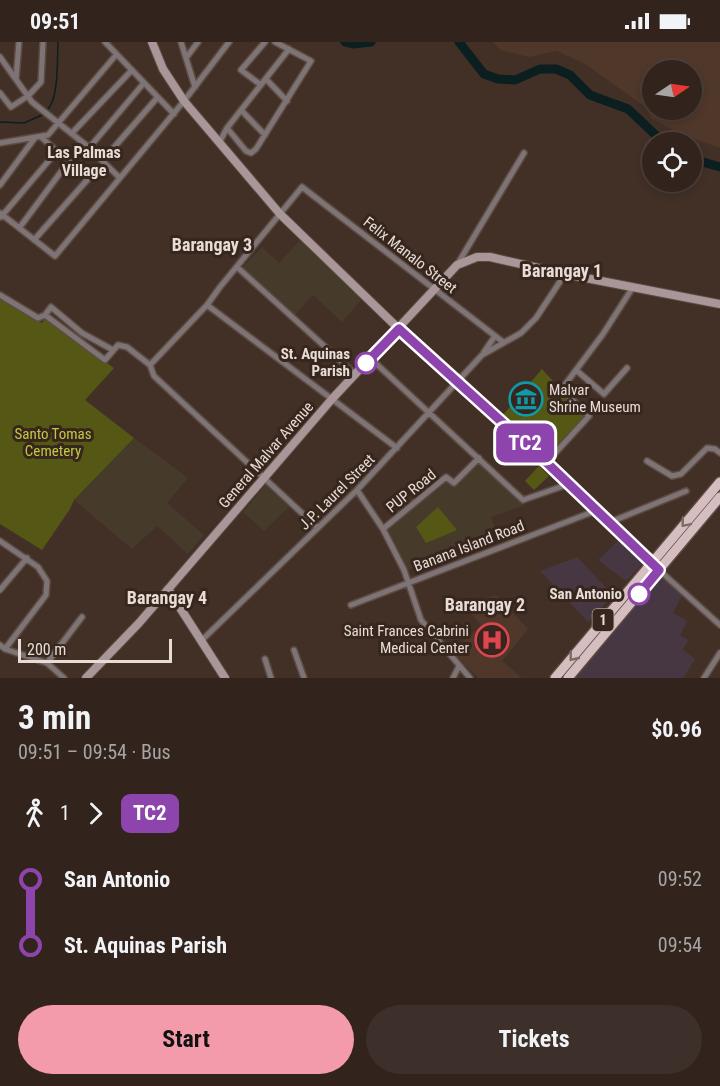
<!DOCTYPE html>
<meta charset="utf-8">
<style>
body{margin:0;font-family:"Roboto Condensed",sans-serif;background:#3d302a;color:#f1f3f6;height:100vh;display:flex;flex-direction:column;font-size:22px;white-space:nowrap}
*{box-sizing:border-box;margin:0}
p{font-size:20px;color:#a8a4a4}
.icon{flex:none;width:33px;height:33px;fill:none;stroke:currentColor;stroke-width:2;stroke-linecap:round;stroke-linejoin:round}
.map{position:relative;height:636px;overflow:hidden}
.details{display:flex;flex-direction:column;background:#32241d;flex:1}
.details>*{flex:none}
.badge{padding:0 12px;border-radius:9px;font-size:21px;line-height:39px}
.needle{width:39px;rotate:77deg}
.controls{position:absolute;left:642px;top:18px;display:grid;gap:12px}
.controls a{display:grid;place-items:center;width:60px;height:60px;border-radius:50%;background:#32241d;box-shadow:0 3px 9px #0003,0 0 0 2px #4d413b;font-size:30px}
.scale{position:absolute;left:18px;bottom:15px;width:154px;box-sizing:border-box;padding-left:6px;border:3px solid #e8ddd6;border-top:0;font-size:16px;line-height:21px;white-space:nowrap;color:#e8ddd6;-webkit-text-stroke:4px #37261d;paint-order:stroke}
.map>.badge{position:absolute;translate:-50% -50%;box-shadow:0 0 0 3px #fff}
.legs{display:flex;align-items:center;gap:9px;height:66px;padding:0 18px;font-size:20px}
.legs p{margin-inline-start:auto}
.head{display:flex;align-items:center;justify-content:space-between;height:102px;padding:0 18px}
h1{font-size:33px;font-weight:700;line-height:45px}
.cta{display:flex;gap:12px;margin-top:auto;padding:12px 18px}
.cta a{flex:1;height:69px;border-radius:36px;background:#f39aab;color:#111;font-size:24px;font-weight:700;line-height:69px;text-align:center}
.cta a+a{background:#3d302a;color:#f1f3f6}
ul{padding:0 18px;list-style:none}
li{display:flex;align-items:center;gap:21px;height:66px;font-size:22px}
li i{display:grid;place-items:center;width:9px;height:100%;margin:0 8px;background:currentColor}
li i::after{content:'';width:15px;height:15px;margin:-8px;border:4px solid;border-radius:50%;background:#32241d}
li p{margin-inline-start:auto}
li:first-child i{background:linear-gradient(#0000 50%,currentColor 0)}
li:last-child i{background:linear-gradient(currentColor 50%,#0000 0)}
.status{display:flex;justify-content:space-between;align-items:center;height:42px;padding:0 30px;background:#32241d;direction:ltr}
.status svg{height:16px;fill:currentColor}
.map>svg:first-child{display:block}
.commercial{fill:#473743}
.built{fill:#4f372a;fill-rule:evenodd}
.education{fill:#463a2b}
.green{fill:#555815}
.lines{fill:none;stroke-linecap:round;stroke-linejoin:round}
.stream{stroke:#0b1e20;stroke-width:1.5}
.river{stroke:#0b1e20;stroke-width:9}
.minor-casing{stroke:#5d4c43;stroke-width:8}
.tertiary-casing{stroke:#5d4c43;stroke-width:10}
.secondary-casing{stroke:#5d4c43;stroke-width:10}
.trunk-casing{stroke:#5d4c43;stroke-width:12}
.minor{stroke:#7e7375;stroke-width:5}
.tertiary{stroke:#7e7375;stroke-width:7}
.secondary{stroke:#a89699;stroke-width:8}
.trunk{stroke:#d6bdc0;stroke-width:9}
.oneway{stroke:#7f6a66}
.line-1-casing{stroke:#fff;stroke-width:14}
.line-1{stroke:#8e44ad;stroke-width:9}
.stop-1-dot{fill:#fff;stroke:#8e44ad;stroke-width:3}
.labels{text-anchor:middle;dominant-baseline:central;stroke-width:6;stroke-linejoin:round;paint-order:stroke}
.shield{fill:#37261d;stroke:#b3a69e;stroke-width:1.5}
.shield-label{font-size:14px;font-weight:bold;fill:#e8ddd6}
.street-label{font-size:15px;fill:#e8ddd6;stroke:#37261d}
.stop-label{font-size:15px;font-weight:bold;fill:#e8ddd6;stroke:#37261d;text-anchor:end}
.poi-label{font-size:15px;fill:#e8ddd6;stroke:#37261d;text-anchor:start}
.park-label{font-size:15px;fill:#c2c840;stroke:#37261d}
.neighbourhood-label{font-size:16px;font-weight:bold;fill:#e8ddd6;stroke:#37261d}
.quarter-label{font-size:18px;font-weight:bold;fill:#e8ddd6;stroke:#37261d}
</style>
<div class="status"><b>09:51</b><svg viewBox="0 0 49 12"><path d="M0 12V9h3v3zM5 12V6h3v6zM10 12V3h3v9zM15 12V0h3v12zM26 1h20v11H26zM47 4h2v5h-2z"/></svg></div>
<div class="map">
<svg width="720" height="636" viewBox="0 0 720 636">
<rect width="100%" height="100%" fill="#423027"/>
<path class="commercial" d="M621 496 645 519 626 539 598 518Z
M577 515 613 553 588 580 540 529Z
M661 533 683 552 673 571 687 579 680 594 688 598 683 608 695 617 683 636H574Z"/>
<path class="built" d="M493 0H720V106L683 93 652 77 645 65 585 22 557 9 529 15 501 8ZM652 28H692V68H652Z
M496 553 528 587 502 619 522 636H478L452 610 481 583 469 569V563Z"/>
<path class="education" d="M300 198 363 256 342 280 313 253 294 274 242 226 262 205 279 221Z
M134 396 188 436 167 461 204 493 188 512 157 484 132 507 74 458Z
M479 418 526 463 491 475 498 494 408 528 386 488 446 436 454 442Z
M265 443 289 465 264 489 243 470Z"/>
<path class="green" d="M0 255 42 281 48 273 74 297 114 326 85 358 134 396 74 458 70 467 42 508 0 482Z
M542 327 586 375 549 414 503 373Z
M539 424 549 434 534 448 525 439Z
M438 465 457 488 426 501 416 485Z"/>
<g class="lines">
<path class="stream" d="M48 67C59 55 57 17 58 0
M0 80 24 81 42 73"/>
<path class="river" d="M345 0 353 2 371 0
M459 0 484 32 498 37 515 38 540 27H556L570 33 590 53 628 67 663 100
M692 117 720 125"/>
<defs>
<path id="minor" d="M105 0 174 72
M181 0 195 45
M0 15 32 60 86 103 120 136
M186 16 198 0
M16 37 19 0
M266 37 287 59
M261 43 241 28 265 0
M0 51 11 65 28 54 41 40 43 0
M241 68 265 93
M227 86 246 109 251 111 256 107 311 19 275 0
M72 91 131 29
M0 101 48 93 116 13
M219 101 227 86 289 7
M89 106 143 42
M103 118 157 56
M0 143 34 97
M0 171 55 214 184 59 229 0
M1 175 57 109
M20 185 69 119
M34 198 88 137 41 95
M457 223 524 111
M237 225 355 332
M0 253 38 276 45 273 105 318 118 303 127 305 150 323
M207 263 397 406
M45 273 51 265 82 291 113 308
M484 310 495 294
M370 316 523 458 569 442
M576 328 604 352 627 326
M647 419 672 434 681 432 707 406 715 407 720 411
M547 420 589 374 563 349 564 344 603 292 633 245
M357 448 383 487 404 528 421 578 470 636
M608 481 686 449
M318 486 154 334 150 323 207 263 220 245 302 145 503 300
M383 487 446 435 454 441 479 416
M0 499 38 525 47 539 46 553 5 607
M659 528 720 583
M0 548 27 516
M351 563 595 469
M202 598 357 448 482 313 521 291 536 276 565 232
M0 603 5 607 47 621 64 636
M294 608 304 636
M265 617 271 636
M47 621 82 575
M453 636 459 624
M704 636 720 611"/>
<path id="tertiary" d="M399 287 547 420 654 524"/>
<path id="secondary" d="M152 0 163 27 184 59 280 172 399 287
M168 547 225 636
M86 636 139 581 332 357 457 223 477 215H490L565 232 720 262"/>
<path id="trunk" d="M555 636 720 440
M568 636 720 455"/>
</defs>
<use href="#minor" class="minor-casing"/>
<use href="#tertiary" class="tertiary-casing"/>
<use href="#secondary" class="secondary-casing"/>
<use href="#trunk" class="trunk-casing"/>
<use href="#minor" class="minor"/>
<use href="#tertiary" class="tertiary"/>
<use href="#secondary" class="secondary"/>
<use href="#trunk" class="trunk"/>
</g>
<defs><path id="oneway-chevron" d="M-2-3.5L2.5 0L-2 3.5" fill="none" stroke-width="1.6" stroke-linecap="round" stroke-linejoin="round" transform="scale(1.5)"/></defs>
<g class="oneway">
<use href="#oneway-chevron" transform="translate(685 481) rotate(130)"/>
<use href="#oneway-chevron" transform="translate(573 615) rotate(129)"/>
</g>
<g class="lines">
<defs>
<path id="line-1" d="M366 321 399 287 546 420 659 528 639 552"/>
</defs>
<use href="#line-1" class="line-1-casing"/>
<use href="#line-1" class="line-1"/>
</g>
<defs>
<symbol id="museum-ring" viewBox="-11 -11 22 22"><circle r="9.5" fill="#37261d" stroke="#0f9aa8" stroke-width="1.5"/><path d="M0-6L6-3V-2H-6V-3ZM-5-1h2V3h-2ZM-1-1h2V3h-2ZM3-1h2V3H3ZM-6 4H6V6H-6Z" fill="#0f9aa8"/></symbol>
<symbol id="hospital-ring" viewBox="-11 -11 22 22"><circle r="9.5" fill="#37261d" stroke="#e0444e" stroke-width="1.5"/><path d="M-5-5h3v3.5h4V-5h3V5h-3V1.5h-4V5h-3Z" fill="#e0444e"/></symbol>
</defs>
<g fill-rule="evenodd">
<use href="#museum-ring" x="507" y="338" width="38" height="38"/>
<use href="#hospital-ring" x="473" y="579" width="38" height="38"/>
</g>
<g class="stop-1-dot">
<circle cx="366" cy="321" r="10"/>
<circle cx="639" cy="552" r="10"/>
</g>
<g class="labels">
<rect class="shield" x="592.5" y="567" width="21" height="22" rx="4.5"/>
<g class="shield-label">
<text x="603" y="578">1</text>
</g>
<g class="street-label">
<text transform="translate(410 213) rotate(38)">Felix Manalo Street</text>
<text transform="translate(266 413) rotate(-49)">General Malvar Avenue</text>
<text transform="translate(411 449) rotate(-39)">PUP Road</text>
<text transform="translate(337 450) rotate(-45)">J.P. Laurel Street</text>
<text transform="translate(469 504) rotate(-21)">Banana Island Road</text>
</g>
<g class="stop-label">
<text x="350" y="312">St. Aquinas<tspan x="350" dy="17">Parish</tspan></text>
<text x="622" y="552">San Antonio</text>
</g>
<g class="poi-label">
<text x="549" y="348">Malvar<tspan x="549" dy="17">Shrine Museum</tspan></text>
<text x="469" y="589" text-anchor="end">Saint Frances Cabrini<tspan x="469" dy="17">Medical Center</tspan></text>
</g>
<g class="park-label">
<text x="53" y="392">Santo Tomas<tspan x="53" dy="17">Cemetery</tspan></text>
</g>
<g class="neighbourhood-label">
<text x="84" y="110">Las Palmas<tspan x="84" dy="18">Village</tspan></text>
</g>
<g class="quarter-label">
<text x="212" y="202">Barangay 3</text>
<text x="562" y="228">Barangay 1</text>
<text x="167" y="555">Barangay 4</text>
<text x="485" y="562">Barangay 2</text>
</g>
</g>
</svg>
<div class="controls">
<a><svg class="needle" viewBox="-14 -14 28 28"><path d="M0-13l5 13h-10z" fill="#e53935"/><path d="M0 13l5-13h-10z" fill="#a8a4a4"/></svg></a>
<a><svg class="icon" aria-label="locate" viewBox="0 0 24 24"><circle cx="12" cy="12" r="6"/><path d="M12 2v4M12 18v4M2 12h4M18 12h4"/></svg></a>
</div>
<div class="scale">200 m</div>
<b class="badge" style="left:525px;top:401px;background:#8e44ad;color:#fff">TC2</b>
</div>
<section class="details">
<div class="head"><div><h1>3 min</h1><p>09:51 – 09:54 · Bus</p></div><b>$0.96</b></div>
<div class="legs"><svg class="icon" aria-label="walk" viewBox="0 0 24 24"><circle cx="13" cy="4" r="2"/><path d="M13 8l-2 6 4 7M11 14l-3 7M7 12l3-4h3l4 4"/></svg>1<svg class="icon" aria-label="forward" viewBox="0 0 24 24"><path d="M9 5l7 7-7 7"/></svg><b class="badge" style="background:#8e44ad;color:#fff">TC2</b></div>
<ul>
<li><i style="color:#8e44ad"></i><b>San Antonio</b><p>09:52</p></li>
<li><i style="color:#8e44ad"></i><b>St. Aquinas Parish</b><p>09:54</p></li>
</ul>
<div class="cta"><a>Start</a><a>Tickets</a></div>
</section>
